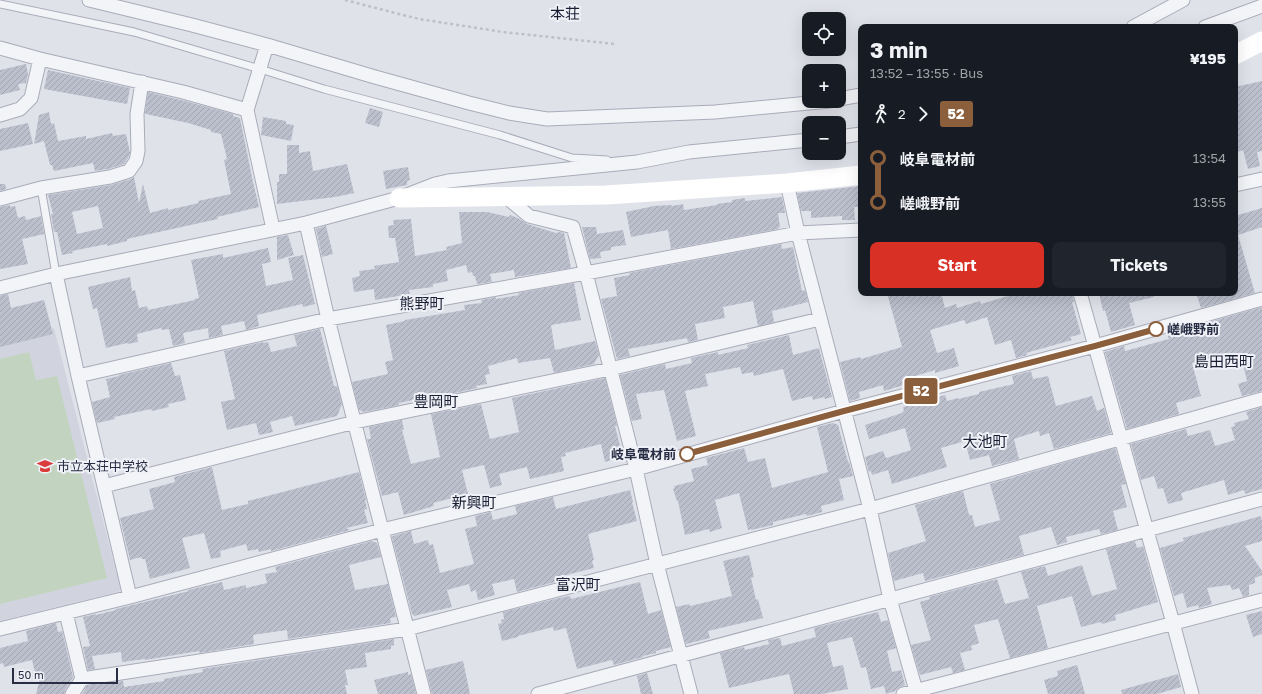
<!DOCTYPE html>
<meta charset="utf-8">
<style>
body{margin:0;font-family:"Golos Text","Noto Sans JP",sans-serif;background:#20242c;color:#f1f3f6;height:100vh;display:flex;flex-direction:column;font-size:15px;white-space:nowrap}
*{box-sizing:border-box;margin:0}
p{font-size:13px;color:#9ea1a6}
.icon{flex:none;width:22px;height:22px;fill:none;stroke:currentColor;stroke-width:2;stroke-linecap:round;stroke-linejoin:round}
.map{position:relative;flex:1;overflow:hidden}
.side{position:absolute;left:858px;top:24px;width:380px;height:272px;display:flex;flex-direction:column;background:#171b24;border-radius:8px;box-shadow:0 4px 16px #0002}
.side>*{flex:none}
.badge{padding:0 8px;border-radius:3px;font-size:14px;line-height:26px}
.controls{position:absolute;left:802px;top:12px;display:grid;gap:8px}
.controls a{display:grid;place-items:center;width:44px;height:44px;border-radius:8px;background:#171b24;box-shadow:0 4px 16px #0002;font-size:20px}
.scale{position:absolute;left:12px;bottom:10px;width:106px;box-sizing:border-box;padding-left:4px;border:2px solid #272d43;border-top:0;font-size:11px;line-height:14px;white-space:nowrap;color:#272d43;-webkit-text-stroke:3px #eff1f7;paint-order:stroke}
.map>.badge{position:absolute;translate:-50% -50%;box-shadow:0 0 0 2px #fff}
.legs{display:flex;align-items:center;gap:6px;height:44px;padding:0 12px;font-size:13px}
.legs p{margin-inline-start:auto}
.overview{display:flex;align-items:center;justify-content:space-between;height:68px;padding:0 12px}
h1{font-size:22px;font-weight:700;line-height:30px}
.action{display:flex;gap:8px;margin-top:auto;padding:8px 12px}
.action a{flex:1;height:46px;border-radius:8px;background:#d93025;color:#fff;font-size:16px;font-weight:700;line-height:46px;text-align:center}
.action a+a{background:#20242c;color:#f1f3f6}
ul{padding:0 12px;list-style:none}
li{display:flex;align-items:center;gap:14px;height:44px;font-size:15px}
li i{display:grid;place-items:center;width:6px;height:100%;margin:0 5px;background:currentColor}
li i::after{content:'';width:10px;height:10px;margin:-5px;border:3px solid;border-radius:50%;background:#171b24}
li p{margin-inline-start:auto}
li:first-child i{background:linear-gradient(#0000 50%,currentColor 0)}
li:last-child i{background:linear-gradient(currentColor 50%,#0000 0)}
.map>svg:first-child{display:block}
.built{fill:#d1d4df}
.grass{fill:#c2d4c0}
.building{fill:url(#building-hatch);fill-rule:evenodd}
.lines{fill:none;stroke-linecap:round;stroke-linejoin:round}
.lane-casing{stroke:#a8acb8;stroke-width:9}
.street-casing{stroke:#a8acb8;stroke-width:15}
.path{stroke:#bec0c9;stroke-width:2.5;stroke-dasharray:3 3;stroke-linecap:butt}
.lane{stroke:#f3f4f8;stroke-width:7}
.street{stroke:#f3f4f8;stroke-width:13}
.secondary{stroke:#fff;stroke-width:19}
.line-1-casing{stroke:#fff;stroke-width:9}
.line-1{stroke:#8b5e3c;stroke-width:6}
.stop-1-dot{fill:#fff;stroke:#8b5e3c;stroke-width:2}
.labels{text-anchor:middle;dominant-baseline:central;stroke-width:4;stroke-linejoin:round;paint-order:stroke}
.stop-label{font-size:13px;font-weight:bold;fill:#272d43;stroke:#eff1f7;text-anchor:start}
.poi-label{font-size:13px;fill:#272d43;stroke:#eff1f7;text-anchor:start}
.quarter-label{font-size:15px;fill:#191e33;stroke:#eff1f7}
</style>
<div class="map">
<svg width="1262" height="694" viewBox="0 0 1262 694">
<defs>
<pattern id="building-hatch" width="6" height="6" patternUnits="userSpaceOnUse"><rect width="6" height="6" fill="#bcc0cd"/><path d="M-1 1l2-2M0 6l6-6M5 7l2-2" fill="none" stroke="#a2a5b1"/></pattern>
</defs>
<rect width="100%" height="100%" fill="#e0e2ea"/>
<path class="built" d="M54 328 121 591 0 621V341Z"/>
<path class="grass" d="M29 352 36 380 57 376 107 578 0 604V359Z"/>
<path class="building" d="M26 64 28 74 26 83 18 84 20 90 0 95V70Z
M48 70 130 88 127 104 44 89Z
M1262 81V151L1257 152 1260 166 1248 169 1243 150 1235 153V87Z
M148 92 181 100 233 114V116L240 118 253 182 259 207 217 217 218 219 127 239V241L107 246V244L72 251 73 253 62 255 57 232H54L51 214H53L48 195 111 185 131 179 134 177 139 203 143 184 150 213 168 208V210L199 203 198 201 231 194 224 160 227 159 221 134 211 132V130L188 123 146 114 145 113ZM98 206 103 228 77 234 72 212Z
M370 108 383 112 379 127 365 123Z
M49 112 51 124 54 123 58 141 86 136V139L112 133 113 136 126 134 130 153 128 158 124 164 108 169 95 171 93 163 54 171 52 165H50L44 141 34 144 39 115Z
M263 117 286 121V124L294 125 291 141 261 135Z
M28 123 33 144 0 151V129Z
M287 145H299V153L310 151 313 171 347 164 354 193 335 197 277 204V182H279V174H287Z
M408 167 410 180 407 181V185L386 189 383 171Z
M0 184H5L6 189 0 191Z
M861 186V207H854L855 220H842V216L811 218V211H801L797 193Z
M782 197 785 213H778L780 227 778 228V229L671 249 668 230 631 237 626 212 654 206 671 205 672 206 683 204 684 210 717 205V204L732 202V200L745 198V201Z
M10 205V207L15 206 18 218 25 216 26 220 41 216 44 234 22 239 28 264 0 269V207Z
M1262 208V227L1238 235 1255 293 1201 308 1196 293H1235V216Z
M459 212H487L509 217 510 215 518 218 527 224 556 233 560 232 564 233 571 268 515 277 514 270 490 274 492 282 477 284 475 276H473L472 272 468 273 466 265 446 270 448 281 433 284V287L409 290 410 294 375 300 374 289 354 292 352 278 360 276 359 271 375 269 374 266 399 262 395 238H389L388 226 394 225 393 220 411 219 415 256 447 250 446 247 462 243Z
M326 226 333 254 322 257 316 229Z
M582 227H596L597 234 623 230 626 245 611 247V250L600 252 601 258 590 259Z
M288 235 294 255 277 260V237Z
M781 244 782 249 793 247 802 291 805 290 808 302 772 311 774 322 758 326 753 301 723 307 725 318 695 324 698 340 688 342 687 338 628 349 630 356 617 359 601 299 617 296 614 278 630 275 629 273Z
M268 248 271 262 262 264 266 286 293 280 288 258 303 255 315 304 303 307 302 304 257 315 259 326 246 330 244 321 221 326 223 335 209 338 208 328 183 333 185 343 173 346 169 329 162 330 161 328 137 334 138 342 128 344 127 343 106 348 97 308 93 309 88 287 130 277 132 291 135 290 139 308 147 306 148 310 195 300 194 299 199 298 191 260 223 254V258Z
M574 283 581 320 551 325 555 350 595 341 599 355 594 364 554 373 550 358 518 363 517 358 488 366 490 374 485 375 487 384 476 386 477 388 428 399 427 397 399 403V405L364 412 359 410 352 382 388 374 385 362 393 360 386 325 405 321V320L465 310 464 305 482 303 481 300 496 297V299L519 295 518 293Z
M887 293H941L945 308 956 304 957 308 980 301 981 304 1018 293H1072L1074 302H1072L1081 334 1070 337 1072 340 1026 353 1027 355 1016 358 1011 340 995 345 987 317 966 324 964 320 930 330 937 353 954 348 959 366 935 373V370L902 380 904 385 884 391 883 385 859 392 860 398 850 401 840 362 860 357 861 359 902 347Z
M1099 293H1154V297L1129 303 1135 325 1111 332 1105 310 1103 311Z
M8 294 11 308 44 300 53 334 0 347V296Z
M1262 307V391L1242 396 1238 384 1247 381 1242 360 1213 364 1211 358 1192 363 1201 396 1176 403 1179 414 1127 429 1105 352 1124 346 1125 351 1169 339 1167 334Z
M320 329 334 386H337L342 404 337 416 295 426 292 416 270 422 273 432 259 435 256 423 227 430 221 402 235 399 224 351 263 342V343L268 342 271 352 297 346 294 335Z
M789 335 793 355 819 348 832 397 825 399 824 397 813 400 812 396 792 401 783 369 754 376 753 372 742 374 740 367 705 374 708 386 685 391 696 436 677 441 664 390 636 394 642 419 632 421 620 375 665 364 666 369 692 363 691 358 718 352V355L748 348 747 345Z
M171 363 175 376 180 375 186 400 168 404 169 407 152 411 151 409 114 417 115 419 97 423 92 402 110 397 106 379 119 376V375Z
M1031 371 1033 379 1048 376 1056 406 1092 396 1097 411 1104 408 1111 433 1054 449 1049 433 1040 436 1039 431 1014 439 1019 459 992 466 989 455 970 460 965 441 941 448 947 467 892 484 888 470 872 475 871 471 869 472 865 457 883 451 886 458 911 450 905 428 869 439 865 425 902 413V412L904 411 903 407 945 395 947 401 958 398V399L979 394V392L1014 384 1012 376Z
M605 378 617 426H615L622 454 621 455V457L605 462 601 444 565 453 566 456 561 457 564 471 530 479 527 467 499 474 502 485 490 488 484 465 462 470 468 494 433 503 434 506 404 515 398 492 382 496 367 439H371L369 427 402 420 404 430H402L411 464 440 457 431 414 481 404 490 439 519 432 512 398Z
M1262 407V489L1245 494 1244 490 1228 495 1224 480 1181 493 1183 500 1168 504 1163 488 1158 489 1154 476 1141 480 1131 444 1186 429 1188 436 1210 430 1215 446 1235 440 1231 427 1235 426 1234 423 1249 419 1246 412Z
M833 423 838 425 848 462H849L853 476 839 479 844 500 821 506 822 512 807 516 806 514 773 522V525L751 530V529L748 530 739 493 715 500 722 528 710 532 709 529 685 535 678 501H677L673 489 675 488 674 486 694 481 691 469 708 465 706 458 744 448 748 462 765 458 772 488 828 472 817 427Z
M1115 448 1126 484 1121 485 1127 507 1113 511 1118 530 1101 534 1099 529 1066 537 1067 542 1057 545 1051 527 1019 536 1024 555 925 581 923 573 894 581 888 553 926 541 915 505 963 491 969 515H972L975 527 997 521 1000 520 990 484Z
M212 467 222 510 248 504V501L359 472 366 500H365L367 509 364 510 368 523 346 528 350 530 271 551V549L259 552 258 549 248 551 246 544 220 551 221 557 211 559 204 533 182 538 190 568 150 579 145 559H142L141 557 130 560 120 518 154 509 149 489 175 482 174 477Z
M630 490 633 502H632L637 521 588 534 594 560 592 561 594 568 554 578 555 582 517 592 514 579 492 584 495 595 478 600 476 590 471 592 469 584 447 590 452 607 414 616 413 614H412L392 537 393 536 411 531 414 544 428 540 429 545 433 544 440 573 474 564 465 529 477 526 475 516 491 512 493 520 517 514 515 506 553 497 556 509Z
M1261 516 1262 522V541L1245 546 1262 571V575L1255 578V583L1249 585V595L1243 597 1239 588 1232 590 1230 585 1207 588 1212 604 1199 608 1198 605 1187 608 1183 593 1174 596 1160 548 1184 541 1183 538Z
M372 541 377 543 381 557 349 565 355 590 388 584 396 617 390 618 391 623 288 639 287 630 253 635 254 644 200 653 199 651 145 660V659L122 662 121 652 92 656 95 669 88 670 83 647 90 646 83 617 96 614V615L116 610V609L189 591 188 590 222 582 224 590 246 585V588L267 583 265 574 277 572 275 567Z
M1135 541 1137 548 1143 546 1158 602 1115 615 1116 620 1102 624 1101 622 1081 627 1072 596 1037 606 1048 648 1010 658 998 619 974 625 979 643 971 646 972 650 960 653 965 670 953 673 951 667 920 675 911 645 931 640 920 602 930 599 929 597 997 579 1005 604 1029 598 1021 572 1045 566 1048 576 1082 565 1092 596 1117 589 1106 549Z
M749 555 754 577 751 578 756 600 758 599 763 618 708 631 710 638 686 644 676 607 689 604 690 606 732 596 723 561Z
M640 582 648 614 661 610 671 647 656 651V653L643 656V657L614 665 612 660 577 669 566 628 554 631 553 627 518 636V637L502 641 498 624 502 623 501 620 504 619 503 612 559 598 570 596 571 599Z
M1262 611V634L1253 637 1246 615Z
M878 612 881 622 888 620 896 648 887 651 892 672 901 670 905 685 898 688 895 691 886 694 884 686 871 689 866 667 861 668 852 637 827 643 833 667 843 665 848 689 822 694H794L789 674 729 688 720 653 744 647 745 650 769 644 768 640 780 638 782 646 816 637 814 628Z
M56 623 58 632 62 631 73 677 65 690 64 694H36L42 671 35 672 32 660 4 667 3 663 0 664V648L28 641 26 631Z
M394 639V645L391 646V649L365 653 367 667 345 670 348 685H345L347 694H82L87 686 123 681 124 687 164 681V679L203 672 202 669Z
M463 661 470 694H432L426 670Z
M1077 665 1085 694H1048L1044 680 1058 676 1057 671Z
M408 672V675L411 674 416 694H378L374 680Z
M647 673 653 694H641L637 676Z
M1178 674 1181 687 1157 694H1122L1121 690Z"/>
<g class="lines">
<defs>
<path id="lane" d="M0 4 134 32 260 69 324 89 500 135 572 158 607 160
M41 188 56 274"/>
<path id="street" d="M89 0 192 25 267 45 375 77 469 103 509 113 547 119 715 112 830 101
M1133 27 1183 0
M1205 27 1262 6
M267 45 247 110 273 229
M0 48 40 59 183 92 247 110
M839 99 861 95
M0 115 20 109 31 98 40 59
M839 137 861 134
M787 183 798 233 870 509 890 599 917 694
M1235 185 1262 179
M505 196 529 216 573 227 586 273 636 469 657 564 691 694
M0 199 41 188 110 177 129 171 136 161 138 151 137 114 142 82
M306 223 328 319 424 694
M56 274 78 376 130 597
M0 288 56 274 306 223 399 198 435 184 448 181 637 162 689 152 809 140
M1080 293 1173 623 1192 694
M78 376 328 319 586 273 798 233 861 230
M104 486 355 422 610 369 820 319
M66 613 82 679 72 694
M0 629 130 597 382 530 636 469 844 411 1095 346 1262 299
M82 679 407 629 870 509 1262 399
M538 694 1262 499
M903 694 1262 600"/>
</defs>
<use href="#lane" class="lane-casing"/>
<use href="#street" class="street-casing"/>
<path class="path" d="M345 0 419 19 503 32 615 44"/>
<use href="#lane" class="lane"/>
<use href="#street" class="street"/>
<path class="secondary" d="M1235 55 1262 41
M399 198 606 195 787 183 861 175"/>
</g>
<g class="lines">
<defs>
<path id="line-1" d="M687 454 844 411 1095 346 1156 329"/>
</defs>
<use href="#line-1" class="line-1-casing"/>
<use href="#line-1" class="line-1"/>
</g>
<defs>
<symbol id="school-bare" viewBox="-9 -9 18 18"><path d="M0-5L7-2L0 1L-7-2ZM-4 1L0 2.5L4 1V4Q0 6-4 4Z" fill="#d93c3b" stroke="#eff1f7" stroke-width="2.5" paint-order="stroke"/></symbol>
</defs>
<g fill-rule="evenodd">
<use href="#school-bare" x="34" y="455" width="22" height="22"/>
</g>
<g class="stop-1-dot">
<circle cx="1156" cy="329" r="7"/>
<circle cx="687" cy="454" r="7"/>
</g>
<g class="labels">
<g class="stop-label">
<text x="1167" y="329">嵯峨野前</text>
<text x="676" y="454" text-anchor="end">岐阜電材前</text>
</g>
<g class="poi-label">
<text x="57" y="466">市立本荘中学校</text>
</g>
<g class="quarter-label">
<text x="565" y="13">本荘</text>
<text x="422" y="303">熊野町</text>
<text x="1224" y="361">島田西町</text>
<text x="436" y="401">豊岡町</text>
<text x="985" y="441">大池町</text>
<text x="474" y="502">新興町</text>
<text x="578" y="584">富沢町</text>
</g>
</g>
</svg>
<div class="controls">
<a><svg class="icon" aria-label="locate" viewBox="0 0 24 24"><circle cx="12" cy="12" r="6"/><path d="M12 2v4M12 18v4M2 12h4M18 12h4"/></svg></a>
<a>+</a>
<a>−</a>
</div>
<div class="scale">50 m</div>
<b class="badge" style="left:921px;top:391px;background:#8b5e3c;color:#fff">52</b>
<section class="side">
<div class="overview"><div><h1>3 min</h1><p>13:52 – 13:55 · Bus</p></div><b>¥195</b></div>
<div class="legs"><svg class="icon" aria-label="walk" viewBox="0 0 24 24"><circle cx="13" cy="4" r="2"/><path d="M13 8l-2 6 4 7M11 14l-3 7M7 12l3-4h3l4 4"/></svg>2<svg class="icon" aria-label="forward" viewBox="0 0 24 24"><path d="M9 5l7 7-7 7"/></svg><b class="badge" style="background:#8b5e3c;color:#fff">52</b></div>
<ul>
<li><i style="color:#8b5e3c"></i><b>岐阜電材前</b><p>13:54</p></li>
<li><i style="color:#8b5e3c"></i><b>嵯峨野前</b><p>13:55</p></li>
</ul>
<div class="action"><a>Start</a><a>Tickets</a></div>
</section>
</div>
